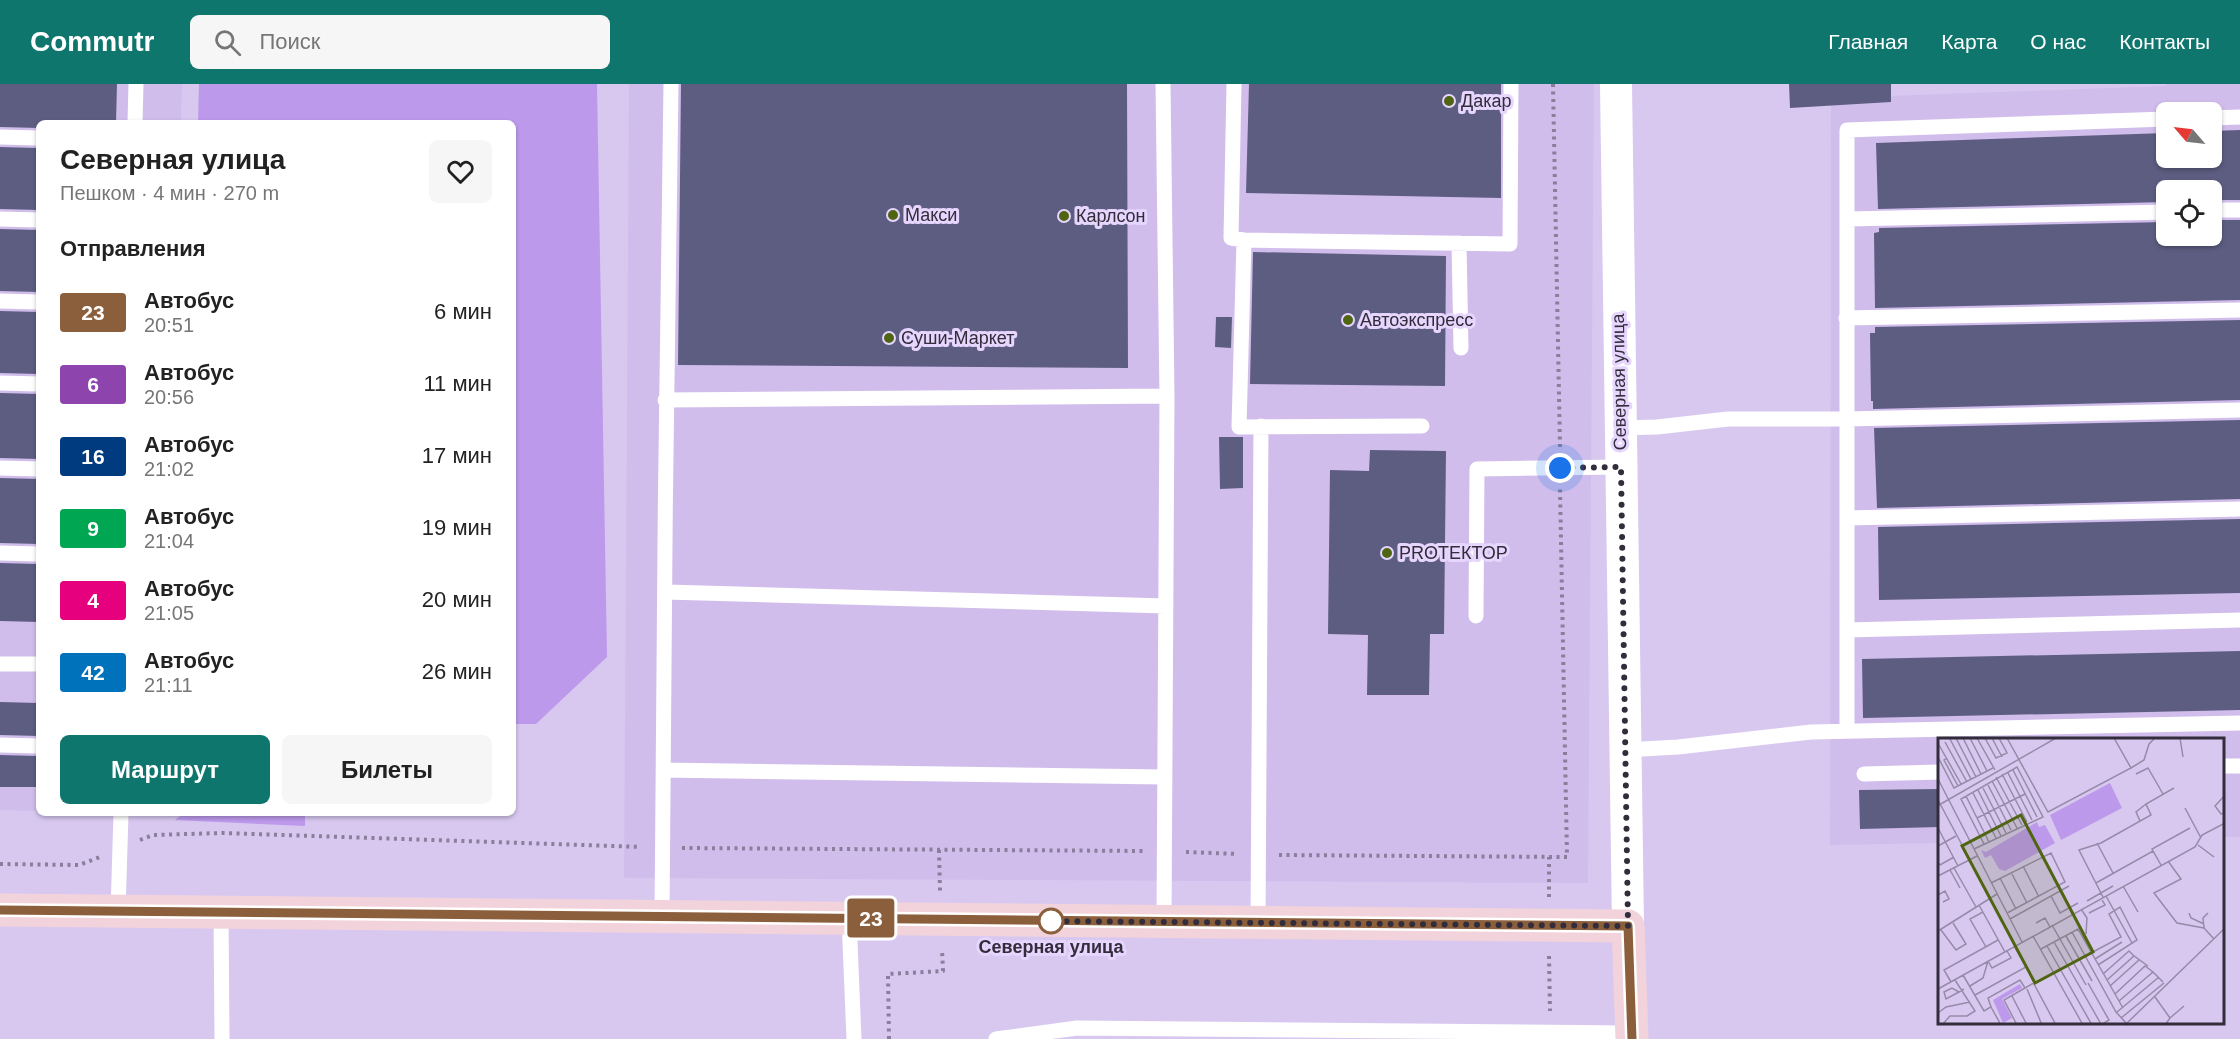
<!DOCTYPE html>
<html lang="ru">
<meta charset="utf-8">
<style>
body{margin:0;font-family:Helvetica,sans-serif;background:#f6f6f6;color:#222;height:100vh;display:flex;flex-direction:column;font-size:22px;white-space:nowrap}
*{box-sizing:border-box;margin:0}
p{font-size:20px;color:#767676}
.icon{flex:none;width:33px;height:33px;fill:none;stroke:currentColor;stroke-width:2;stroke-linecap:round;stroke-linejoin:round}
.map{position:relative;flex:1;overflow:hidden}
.drawer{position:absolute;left:36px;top:36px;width:480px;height:696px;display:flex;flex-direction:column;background:#fff;border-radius:9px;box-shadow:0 2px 4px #0004}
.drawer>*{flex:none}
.badge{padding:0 12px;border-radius:4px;font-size:21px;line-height:39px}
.needle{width:39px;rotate:298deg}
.tools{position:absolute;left:2156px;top:18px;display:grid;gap:12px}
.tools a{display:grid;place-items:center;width:66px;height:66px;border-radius:9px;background:#fff;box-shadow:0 2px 4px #0004;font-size:30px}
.you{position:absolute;width:30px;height:30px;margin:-15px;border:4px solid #fff;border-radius:50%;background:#1a73e8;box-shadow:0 0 0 9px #1a73e833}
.map>.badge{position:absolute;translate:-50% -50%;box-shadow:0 0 0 3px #fff}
h2{padding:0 24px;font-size:22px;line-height:54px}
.round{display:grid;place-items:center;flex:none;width:63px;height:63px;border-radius:9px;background:#f6f6f6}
.headline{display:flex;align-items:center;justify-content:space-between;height:102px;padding:0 24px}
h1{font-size:28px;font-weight:700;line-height:45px}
.cta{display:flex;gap:12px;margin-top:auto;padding:12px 24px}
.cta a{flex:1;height:69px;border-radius:9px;background:#0f766e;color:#fff;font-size:24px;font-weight:700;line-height:69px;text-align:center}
.cta a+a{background:#f6f6f6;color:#222}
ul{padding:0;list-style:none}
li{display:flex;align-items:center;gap:18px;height:72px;padding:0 24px}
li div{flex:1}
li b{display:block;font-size:22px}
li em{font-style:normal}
li .badge{min-width:66px;font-weight:700;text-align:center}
header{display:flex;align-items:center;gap:36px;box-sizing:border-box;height:84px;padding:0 30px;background:#0f766e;color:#fff}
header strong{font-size:28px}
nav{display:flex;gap:33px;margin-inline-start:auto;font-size:21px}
.search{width:420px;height:54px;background:#f6f6f6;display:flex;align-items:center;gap:15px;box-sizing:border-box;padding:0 21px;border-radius:9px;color:#767676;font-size:22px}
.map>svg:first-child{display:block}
.built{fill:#d1bdec;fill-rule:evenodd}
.green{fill:#bd99eb}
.building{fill:#5d5d82}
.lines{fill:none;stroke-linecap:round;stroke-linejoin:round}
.path{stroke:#8a7e9b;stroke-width:4;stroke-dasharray:3 4.5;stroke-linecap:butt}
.lane{stroke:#fff;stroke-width:15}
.street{stroke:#fff;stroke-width:32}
.secondary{stroke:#f2d3db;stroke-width:33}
.line-casing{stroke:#fff;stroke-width:14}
.line{stroke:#8b5e3c;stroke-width:9}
.walk{stroke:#322c3b;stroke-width:6;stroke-dasharray:0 10.8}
.poi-dot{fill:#4f6512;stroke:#e6d5fd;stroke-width:2}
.stop-dot{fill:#fff;stroke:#8b5e3c;stroke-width:3}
.labels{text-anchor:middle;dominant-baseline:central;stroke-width:6;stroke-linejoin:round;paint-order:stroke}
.poi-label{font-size:18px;fill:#322c3b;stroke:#e6d5fd;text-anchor:start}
.street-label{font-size:18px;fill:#322c3b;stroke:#e6d5fd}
.stop-label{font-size:18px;font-weight:bold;fill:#322c3b;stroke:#e6d5fd}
.inset-road{fill:none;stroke:#968aa8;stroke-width:1.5}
.view{fill:#4f6512;fill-opacity:0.15;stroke:#4f6512;stroke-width:3}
.inset-edge{fill:none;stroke:#322c3b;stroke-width:3}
</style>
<header>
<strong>Commutr</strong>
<div class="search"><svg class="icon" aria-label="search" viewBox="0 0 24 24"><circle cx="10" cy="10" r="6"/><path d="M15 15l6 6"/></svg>Поиск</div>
<nav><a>Главная</a><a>Карта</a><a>О нас</a><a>Контакты</a></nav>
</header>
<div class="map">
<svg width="2240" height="955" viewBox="0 0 2240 955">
<rect width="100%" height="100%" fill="#d8c8f0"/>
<path class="built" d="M0 0H182L181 39H39V727L0 726Z
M629 0H1594L1588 799 624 794Z
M2166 0H2240V753H2224V655H1940V759L1830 761 1831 14 2166 2ZM2166 28H2211V74H2166ZM2166 106H2211V152H2166Z"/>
<path class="green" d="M199 0H597L607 573 536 640H513V39H198Z
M184 729H305V742L175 736Z"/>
<path class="building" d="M0 0H117L116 39H39V44L0 43Z
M681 0H1127L1128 284 678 281Z
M1249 0H1501V114L1246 109Z
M1789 0H1891V18L1790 24Z
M2240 46V116H2211V106H2166V118L1878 125 1876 59 2166 49V74H2211V47Z
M0 63 39 64V126L0 125Z
M2211 136H2240V216L1875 224 1874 149 1879 148V144L2166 138V152H2211Z
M0 145 39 146V208L0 207Z
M1253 168 1446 172 1445 302 1250 300Z
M0 227 39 228V290L0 289Z
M1216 233H1232L1231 264 1215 263Z
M2240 236V316L1873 325V317H1871L1870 249H1875V243Z
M0 309 39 310V375L0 374Z
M2240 336V415L1877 424 1874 344Z
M1219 353H1243V404L1220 405Z
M1370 366 1446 367 1444 550H1430L1429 611H1367L1368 551 1328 550 1330 386 1369 387Z
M0 394 39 395V460L0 459Z
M2240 435V509L1879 516 1878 443Z
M0 479 39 480V538L0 537Z
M2240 567V626L1863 634 1862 575Z
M0 618 39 619V652L0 651Z
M0 671 39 672V703H0Z
M1940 705V743L1860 745 1859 706Z"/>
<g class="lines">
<path class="path" d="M1553 0 1560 363
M140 756 153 751 222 749 641 763
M682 764 1145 767
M939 766 940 807
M1186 768 1238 770
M1279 771 1567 773 1560 404
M0 780 79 781 100 773
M1549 813V773
M1549 872 1550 927
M889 955 888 890 943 887 942 865"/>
<path class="lane" d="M1163 0 1167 312 1164 839
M1234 0 1231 154 1244 156 1510 160 1511 0
M2211 34 2240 33
M135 39 136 0
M0 53 39 54
M2211 126H2240
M0 135 39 136
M1847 135 2166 128
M1244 156 1239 343 1422 342
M1459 159 1461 264
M0 217 39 218
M1846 234 2240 226
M0 299 39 300
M665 316 1167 312
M1620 344 1657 343 1728 335H1847L2240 326
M0 384 39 385
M1847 434 2240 425
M0 469 39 470
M666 508 1166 522
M1476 532 1477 385 1621 383
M1847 546 2240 536
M0 580H39
M1847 647V46L2166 35
M0 661 39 662
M1625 666 1678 663 1811 648 2240 639
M2224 682H2240
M663 686 1165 693
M1864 690 1940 688
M118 828 121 729
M221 829 222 955
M662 833C664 555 666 278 671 0
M849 834 854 955
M1258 838 1261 342
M996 955 1077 944 1632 949"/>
<path class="street" d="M1616 0 1628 842"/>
<path class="secondary" d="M0 826 1628 842 1632 955"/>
</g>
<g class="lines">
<defs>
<path id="line" d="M0 826 1628 842 1632 955"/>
</defs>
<use href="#line" class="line-casing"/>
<use href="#line" class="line"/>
<path class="walk" d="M1051 837H1048L1628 842 1621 383 1560 384"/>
</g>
<g class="poi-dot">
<circle cx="1449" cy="17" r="6"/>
<circle cx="893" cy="131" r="6"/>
<circle cx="1064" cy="132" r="6"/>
<circle cx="1348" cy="236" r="6"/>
<circle cx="889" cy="254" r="6"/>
<circle cx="1387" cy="469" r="6"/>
</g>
<circle class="stop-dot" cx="1051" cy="837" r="12"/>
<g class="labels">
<g class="poi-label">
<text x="1461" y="17">Дакар</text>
<text x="905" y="131">Макси</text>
<text x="1076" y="132">Карлсон</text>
<text x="1360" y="236">Автоэкспресс</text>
<text x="901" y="254">Суши-Маркет</text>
<text x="1399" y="469">PROТЕКТОР</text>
</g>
<g class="street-label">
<text transform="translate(1619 298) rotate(-91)">Северная улица</text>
</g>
<g class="stop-label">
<text x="1051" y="863">Северная улица</text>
</g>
</g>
<g transform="translate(1938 654)">
<rect width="286" height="286" fill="#d8c8f0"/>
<path d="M172 45 184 70 123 102 112 77ZM99 84 101 89 107 87 117 105 67 133 61 131 53 117 47 120 43 112 48 114ZM82 246 84 250 64 261 74 280 65 285 55 262Z" fill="#bd99eb"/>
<path class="inset-road" d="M18 0 38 39M25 0 43 36M32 0 49 33M39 0 57 32M47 0 58 20 69 15 61 0M54 0 64 19M69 0 110 74 193 30 176 0M242 0 245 19M12 1 33 41M7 4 29 44M1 7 23 46M0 19 16 50 55 30M9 20 6 22 20 48M193 30 206 22 211 6 217 0M75 32 99 79M70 35 94 82M64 36 89 84M198 36 210 30 225 56M58 39 84 87M0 41 84 204M54 43 79 90M50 47 73 92M45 50 68 95M40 52 63 98M35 55 58 100M287 57 277 68 283 76 287 75M28 58 51 104M0 62 78 208M1 67 118 0M247 70 263 100M39 80 87 56M202 83 198 74 208 66M0 90 20 128M159 105 175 135M260 107 276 119M0 108 18 98M36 111 105 79 79 29 23 61 46 106M215 113 214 111 252 90M230 123 243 141 216 155 239 185 266 190M0 124 2 127 16 119M85 128 101 159M16 130 38 169M12 132 22 150M73 134 89 165M0 138 39 118M62 140 78 171M53 145 113 115 127 144 69 175M158 145 215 113 223 127M185 148 200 174M0 157 7 153 11 161 5 164M113 158 122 175 140 165M168 158 194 205M165 159 141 112 163 105 213 77 208 66 236 50M149 163 175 148M41 167 67 214M143 171 149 180 148 196M45 174 32 181 48 209M151 175 167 167 163 160M251 175 253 180 266 186M270 175 265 180 266 190 276 201M72 181 131 148M98 185 107 180 112 189M114 187 148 247M3 192 18 212 28 206 15 185M0 193 59 156M134 194 178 274 190 287M95 198 145 287M128 198 154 243M116 204 163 286M109 208 154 287M103 211 140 191 185 270M153 215 183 199 171 176 182 169 199 202 160 227M157 221 184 204M50 223 54 230 73 220 69 213M165 236 191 213 196 218M25 237 46 273 53 269 50 260 82 242 87 250 96 245 88 229M169 242 196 218 210 228M13 244 6 232 60 202M150 245 171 282 163 287M96 246 118 287M32 248 45 240 50 223M172 248 201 222M0 251 257 109 264 97 287 85M89 251 104 287M21 254 14 250 6 254 8 261 21 254 26 251M177 256 207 228 215 234M37 257 88 229 76 208M74 258 89 287M217 259 232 280 227 287M181 263 215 234 225 244M53 269 63 287M179 274 221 239M0 275 8 269 32 264M183 280 226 245M232 280 246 268M4 287 12 278H29L37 273 17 242M79 287 66 262 87 250M187 287 287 190"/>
<path class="view" d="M83 77 155 214 97 245 24 108Z"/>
<rect width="286" height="286" class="inset-edge"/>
</g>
</svg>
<div class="tools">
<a><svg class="needle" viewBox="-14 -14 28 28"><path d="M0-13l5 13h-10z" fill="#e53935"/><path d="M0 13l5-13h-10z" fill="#767676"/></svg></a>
<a><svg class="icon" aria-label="locate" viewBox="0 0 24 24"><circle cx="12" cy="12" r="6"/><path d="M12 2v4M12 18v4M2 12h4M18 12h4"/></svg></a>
</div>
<div class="you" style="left:1560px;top:384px"></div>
<b class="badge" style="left:871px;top:834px;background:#8b5e3c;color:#fff">23</b>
<section class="drawer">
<div class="headline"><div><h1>Северная улица</h1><p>Пешком · 4 мин · 270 m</p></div><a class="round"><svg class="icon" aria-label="heart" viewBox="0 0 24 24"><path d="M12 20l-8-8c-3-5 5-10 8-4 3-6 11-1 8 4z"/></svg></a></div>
<h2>Отправления</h2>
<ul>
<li><span class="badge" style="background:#8b5e3c;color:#fff">23</span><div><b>Автобус</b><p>20:51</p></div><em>6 мин</em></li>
<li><span class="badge" style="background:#8e44ad;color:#fff">6</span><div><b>Автобус</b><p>20:56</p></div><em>11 мин</em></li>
<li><span class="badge" style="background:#003b80;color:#fff">16</span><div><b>Автобус</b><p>21:02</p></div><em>17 мин</em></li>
<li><span class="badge" style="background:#00a651;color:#fff">9</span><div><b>Автобус</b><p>21:04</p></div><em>19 мин</em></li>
<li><span class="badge" style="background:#e6007e;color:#fff">4</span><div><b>Автобус</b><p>21:05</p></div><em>20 мин</em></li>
<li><span class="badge" style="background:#0072bc;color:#fff">42</span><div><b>Автобус</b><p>21:11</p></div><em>26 мин</em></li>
</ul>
<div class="cta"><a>Маршрут</a><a>Билеты</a></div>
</section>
</div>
